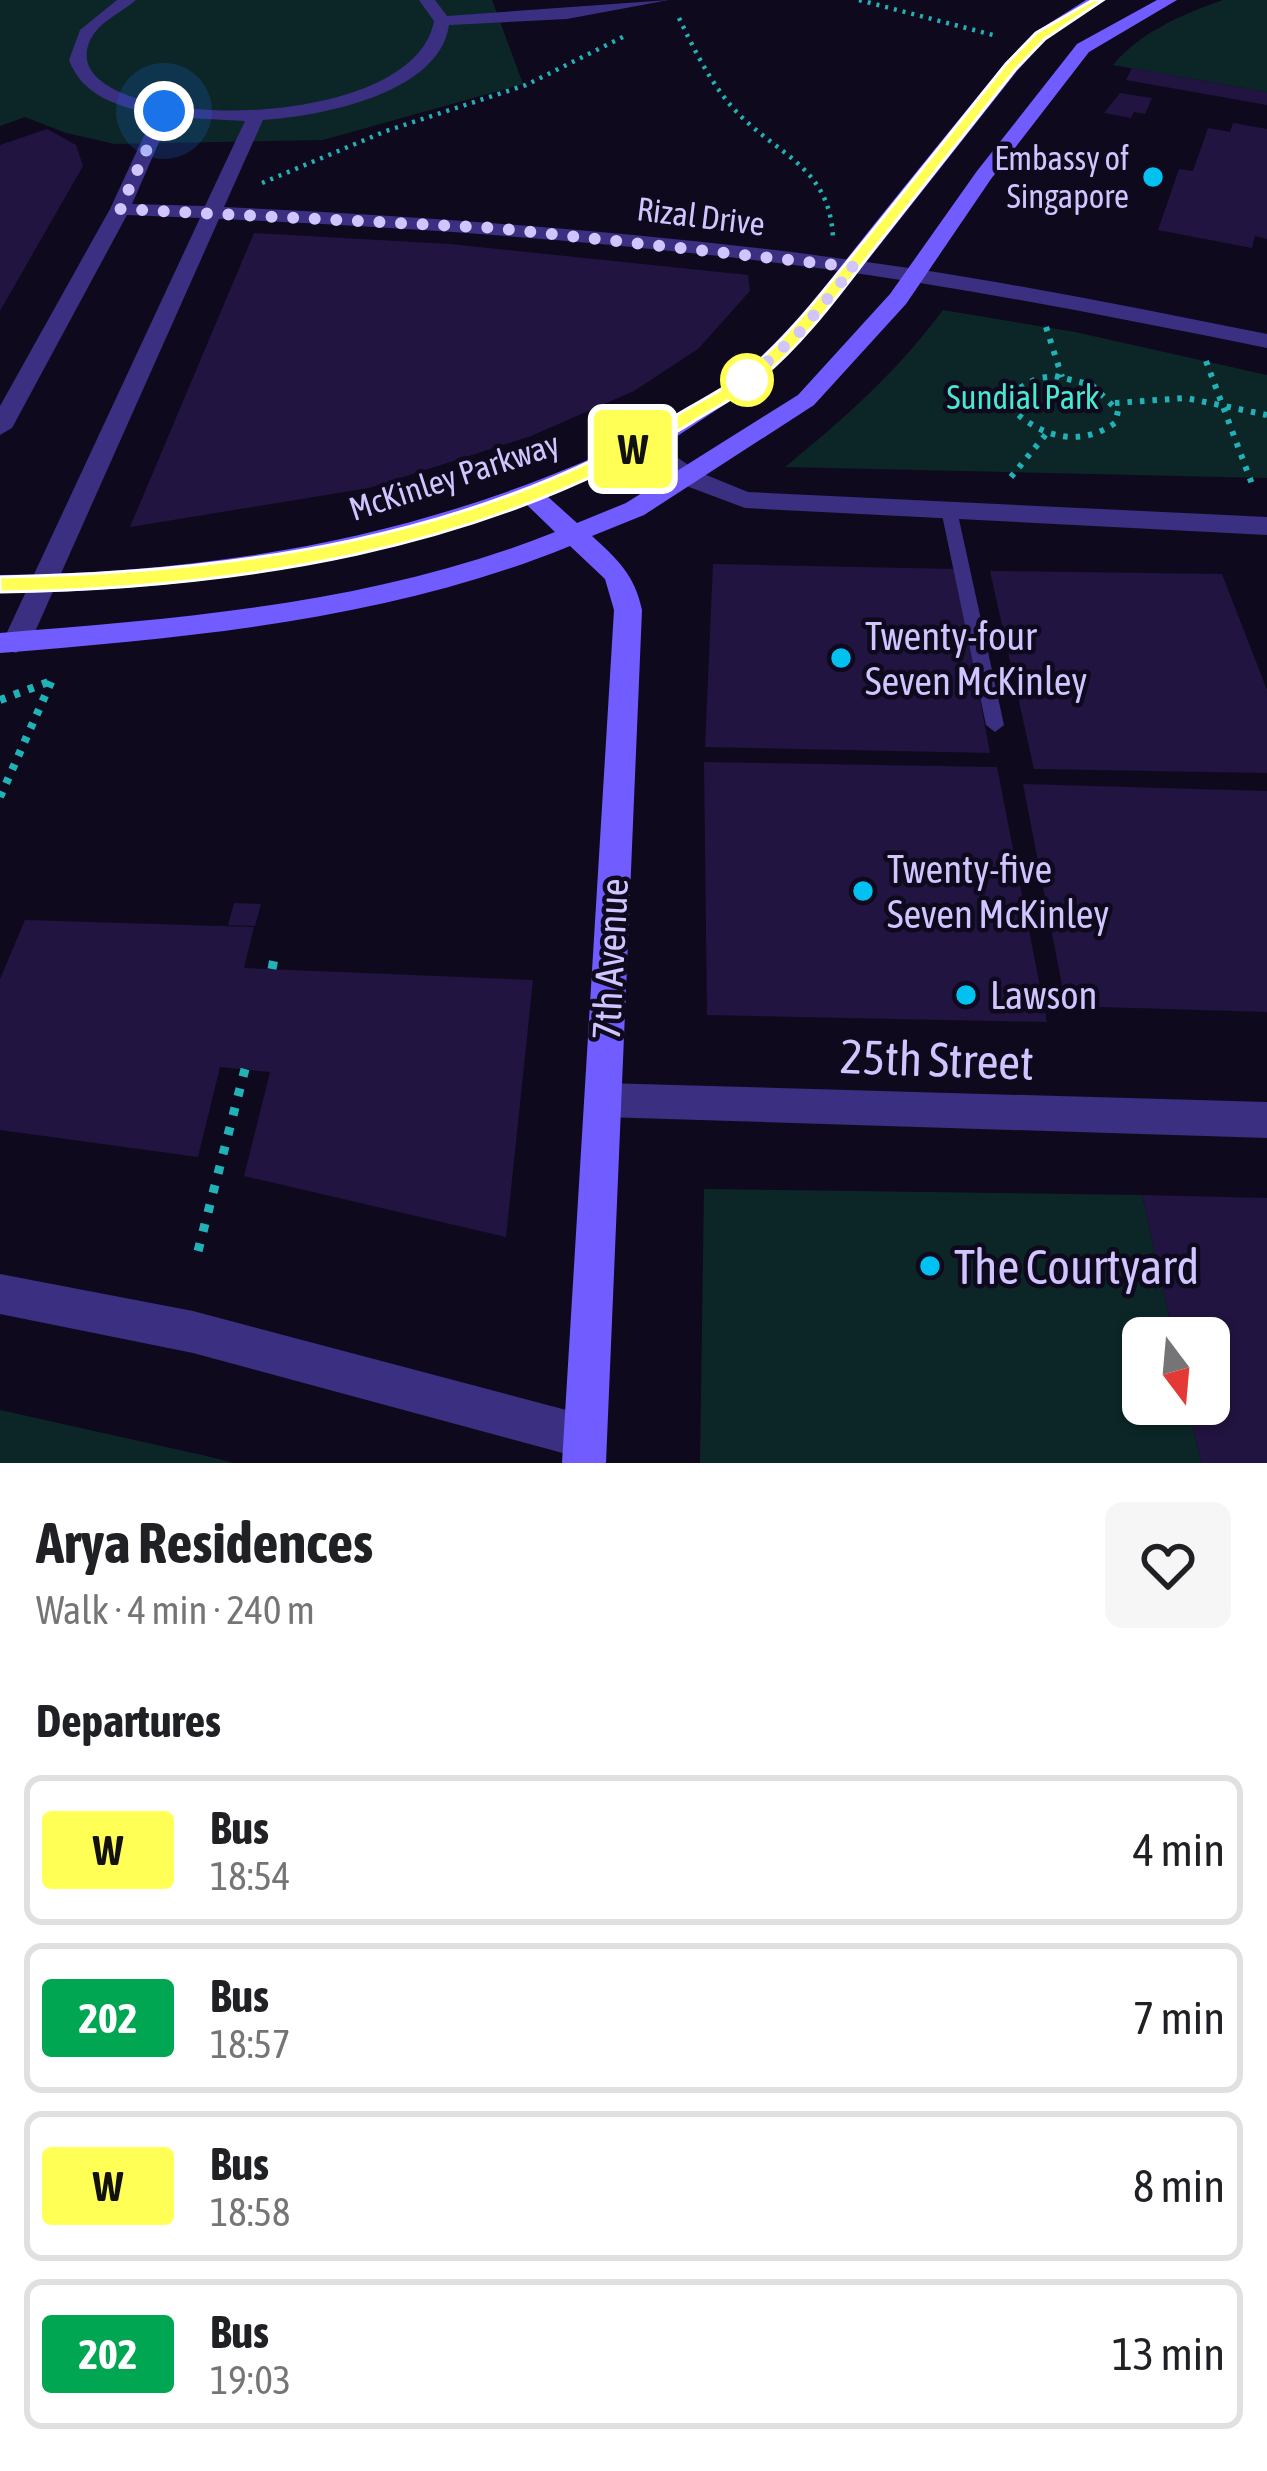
<!DOCTYPE html>
<meta charset="utf-8">
<style>
body{margin:0;font-family:"Asap Condensed",sans-serif;background:#f6f6f6;color:#202124;height:100vh;display:flex;flex-direction:column;font-size:45px;white-space:nowrap}
*{box-sizing:border-box;margin:0}
p{font-size:39px;color:#757577}
.icon{flex:none;width:66px;height:66px;fill:none;stroke:currentColor;stroke-width:2;stroke-linecap:round;stroke-linejoin:round}
.map{position:relative;height:1463px;overflow:hidden}
.sheet{display:flex;flex-direction:column;background:#fff;flex:1}
.sheet>*{flex:none}
.badge{padding:0 24px;border-radius:9px;font-size:42px;line-height:78px}
.needle{width:78px;rotate:164deg}
.tools{position:absolute;left:1122px;top:1317px;display:grid;gap:24px}
.tools a{display:grid;place-items:center;width:108px;height:108px;border-radius:18px;background:#fff;box-shadow:0 3px 9px #0004;font-size:60px}
.you{position:absolute;width:60px;height:60px;margin:-30px;border:9px solid #fff;border-radius:50%;background:#1a73e8;box-shadow:0 0 0 18px #1a73e833}
.map>.badge{position:absolute;translate:-50% -50%;box-shadow:0 0 0 6px #fff}
h2{padding:0 36px;font-size:45px;line-height:108px}
.round{display:grid;place-items:center;flex:none;width:126px;height:126px;border-radius:18px;background:#f6f6f6}
.head{display:flex;align-items:center;justify-content:space-between;height:204px;padding:0 36px}
h1{font-size:57px;font-weight:700;line-height:90px}
ul{padding:0;list-style:none}
li{display:flex;align-items:center;gap:36px;height:150px;margin:0 24px 18px;padding:0 12px;border:6px solid #e0e0e0;border-radius:18px}
li div{flex:1}
li b{display:block;font-size:45px}
li em{font-style:normal}
li .badge{min-width:132px;font-weight:700;text-align:center}
.map>svg:first-child{display:block}
.green{fill:#0c2627}
.building{fill:#211440}
.lines{fill:none;stroke-linecap:round;stroke-linejoin:round}
.path-far3{stroke:#21b2b7;stroke-width:4.5;stroke-dasharray:3 6;stroke-linecap:butt}
.path-far2{stroke:#21b2b7;stroke-width:6;stroke-dasharray:4.5 8;stroke-linecap:butt}
.path-far1{stroke:#21b2b7;stroke-width:8;stroke-dasharray:6 9;stroke-linecap:butt}
.path{stroke:#21b2b7;stroke-width:9;stroke-dasharray:8 12;stroke-linecap:butt}
.lane{fill:#3a2f81;fill-rule:evenodd}
.street{fill:#3a2f81;fill-rule:evenodd}
.secondary{fill:#705cff;fill-rule:evenodd}
.line{fill:#ff5;stroke:#fff;stroke-width:3}
.walk{stroke:#d1c5ff;stroke-width:12;stroke-dasharray:0 21.6}
.poi-dot{fill:#00c1f0;stroke:#0f091d;stroke-width:4.5}
.stop-dot{fill:#fff;stroke:#ff5;stroke-width:6}
.labels{text-anchor:middle;dominant-baseline:central;stroke-width:9;stroke-linejoin:round;paint-order:stroke}
.far-poi-label{font-size:33px;fill:#d1c5ff;stroke:#0f091d;text-anchor:end}
.far-street-label{font-size:33px;fill:#d1c5ff;stroke:#0f091d}
.far-park-label{font-size:33px;fill:#46ead0;stroke:#0f091d}
.poi-label{font-size:39px;fill:#d1c5ff;stroke:#0f091d;text-anchor:start}
.street-label{font-size:39px;fill:#d1c5ff;stroke:#0f091d}
.near-street-label{font-size:48px;fill:#d1c5ff;stroke:#0f091d}
.near-poi-label{font-size:48px;fill:#d1c5ff;stroke:#0f091d;text-anchor:start}
</style>
<div class="map">
<svg width="1267" height="1463" viewBox="0 0 1267 1463">
<rect width="100%" height="100%" fill="#0f091d"/>
<path class="green" d="M0 0H492L523 84 323 140 115 144 66 133 25 117 0 126Z
M1223 0H1267V92L1113 65C1140 32 1183 14 1223 0Z
M943 310 1075 332 1267 375V478L785 467C846 417 895 374 943 310Z
M704 1189 1142 1195 1174 1338H1143V1404H1188L1201 1463H700Z
M0 1410 202 1455 234 1463H0Z"/>
<path class="building" d="M1132 68 1267 92V105L1126 80Z
M1120 93 1152 98 1145 114 1134 112 1131 118 1104 113Z
M1233 123 1267 129V239L1255 236 1252 248 1158 230 1179 169 1193 171 1208 128 1230 132Z
M47 129 76 145 83 166 0 311V145Z
M254 233 450 244 748 275 750 291 698 349 634 391 531 436 369 488 130 527Z
M713 564 956 569 990 753 705 747Z
M990 571 1222 574 1267 690V773L1034 769Z
M704 762 997 767 1047 1022 707 1015Z
M1023 784 1267 791V1012L1066 1006Z
M234 903 261 904 255 926 228 925Z
M25 920 254 927 244 968 533 980 506 1237 244 1176 270 1072 220 1067 198 1157 0 1130V979Z
M1142 1195 1267 1198V1463H1201L1188 1404H1209V1338H1174Z"/>
<g class="lines">
<path class="path-far3" d="M859 0 997 36
M679 18C694 49 710 82 733 108 775 155 830 165 833 238
M262 183 386 131 526 85 625 36"/>
<path class="path-far2" d="M1046 327 1062 377
M1206 361 1252 484
M1055 376 1092 385 1118 411 1115 423C1081 447 1043 438 1014 411V391L1038 378Z
M1115 403 1186 398 1267 415
M1011 477 1047 433"/>
<path class="path-far1" d="M0 700 51 681
M0 797 52 680"/>
<path class="path" d="M272 969 275 953
M198 1251 245 1069"/>
<path class="lane" d="M949 505 957 510 1004 725 995 732 986 725 941 510Z"/>
<path class="street" d="M117 0H136C120 14 97 22 89 43 54 133 413 140 434 21L419 0H435L447 16 669 0 567 19 449 25C439 94 321 116 263 120L224 207C456 218 687 235 916 269 1034 287 1150 311 1267 334V348C1118 318 969 288 818 268 620 242 420 228 219 219L30 643 16 653 6 650 2 643 200 218 127 215 12 428 0 435V406L110 209 154 114C119 107 82 96 69 60L80 30ZM170 117 245 121 205 206 132 204Z
M645 436 699 472 748 492 1267 517V535L745 508 681 484 636 448V438Z
M603 1083 1267 1102V1138L603 1117 590 1112 584 1100 590 1088Z
M0 1274 193 1311 585 1415 600 1422 607 1437 600 1452 585 1459 193 1353 0 1314Z"/>
<path class="secondary" d="M1086 0H1105L1046 39 1017 71 826 313 764 378 679 435 547 496 577 523 626 503 798 395 890 294 977 171 1077 44 1157 0H1177L1089 52 991 179 906 304 814 405 644 515 592 536C617 559 635 575 642 610L606 1463H562L614 610 605 579 570 546C389 620 193 637 0 653V633C188 618 378 603 555 532L526 504C355 566 181 592 0 593V575C202 573 396 542 583 462 641 437 700 409 748 368 794 329 830 280 868 232 913 176 959 119 1005 63L1034 33Z"/>
</g>
<path class="line" d="M1093 0H1103L1045 39 1015 70C968 130 921 189 874 249 839 294 805 342 760 379 739 396 714 408 691 423 486 551 237 588 0 592V577C235 573 477 538 680 413 703 399 729 387 749 370 793 332 827 286 864 241 911 182 959 123 1006 64L1036 33Z"/>
<g class="lines">
<path class="walk" d="M164 111 120 209 496 228 854 267 798 334 747 380"/>
</g>
<g class="poi-dot">
<circle cx="1153" cy="177" r="12"/>
<circle cx="841" cy="658" r="12"/>
<circle cx="863" cy="891" r="12"/>
<circle cx="966" cy="995" r="12"/>
<circle cx="930" cy="1266" r="12"/>
</g>
<circle class="stop-dot" cx="747" cy="380" r="24"/>
<g class="labels">
<g class="far-poi-label">
<text x="1129" y="158">Embassy of<tspan x="1129" dy="38">Singapore</tspan></text>
</g>
<g class="far-street-label">
<text transform="translate(701 216) rotate(7)">Rizal Drive</text>
<text transform="translate(454 476) rotate(-18)">McKinley Parkway</text>
</g>
<g class="far-park-label">
<text x="1023" y="397">Sundial Park</text>
</g>
<g class="poi-label">
<text x="865" y="636">Twenty-four<tspan x="865" dy="45">Seven McKinley</tspan></text>
<text x="887" y="869">Twenty-five<tspan x="887" dy="45">Seven McKinley</tspan></text>
<text x="990" y="995">Lawson</text>
</g>
<g class="street-label">
<text transform="translate(610 959) rotate(-87)">7th Avenue</text>
</g>
<g class="near-street-label">
<text transform="translate(937 1059) rotate(2)">25th Street</text>
</g>
<g class="near-poi-label">
<text x="954" y="1266">The Courtyard</text>
</g>
</g>
</svg>
<div class="tools">
<a><svg class="needle" viewBox="-14 -14 28 28"><path d="M0-13l5 13h-10z" fill="#e53935"/><path d="M0 13l5-13h-10z" fill="#757577"/></svg></a>
</div>
<div class="you" style="left:164px;top:111px"></div>
<b class="badge" style="left:633px;top:449px;background:#ff5;color:#111">W</b>
</div>
<section class="sheet">
<div class="head"><div><h1>Arya Residences</h1><p>Walk · 4 min · 240 m</p></div><a class="round"><svg class="icon" aria-label="heart" viewBox="0 0 24 24"><path d="M12 20l-8-8c-3-5 5-10 8-4 3-6 11-1 8 4z"/></svg></a></div>
<h2>Departures</h2>
<ul>
<li><span class="badge" style="background:#ff5;color:#111">W</span><div><b>Bus</b><p>18:54</p></div><em>4 min</em></li>
<li><span class="badge" style="background:#00a651;color:#fff">202</span><div><b>Bus</b><p>18:57</p></div><em>7 min</em></li>
<li><span class="badge" style="background:#ff5;color:#111">W</span><div><b>Bus</b><p>18:58</p></div><em>8 min</em></li>
<li><span class="badge" style="background:#00a651;color:#fff">202</span><div><b>Bus</b><p>19:03</p></div><em>13 min</em></li>
</ul>
</section>
